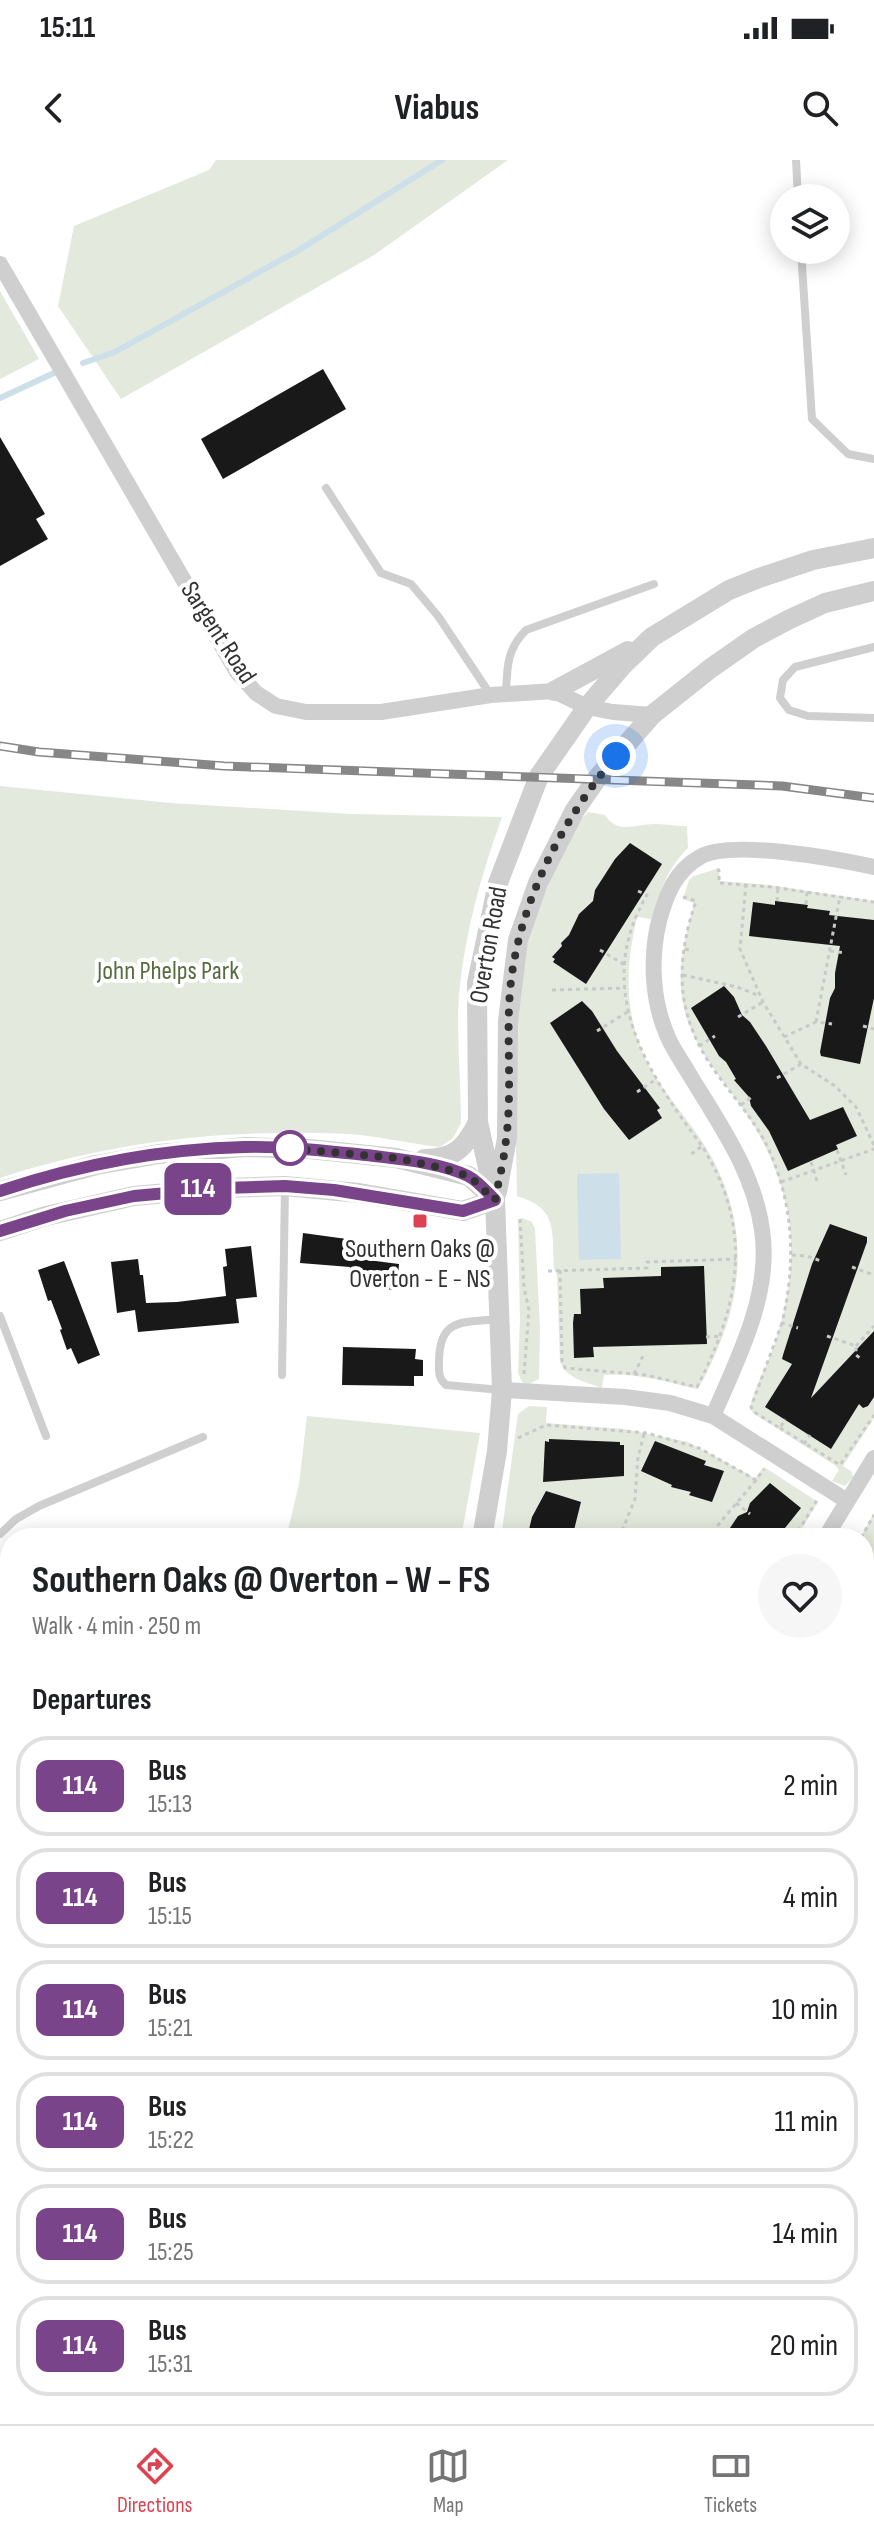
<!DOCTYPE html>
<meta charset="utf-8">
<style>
body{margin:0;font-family:"Sofia Sans Condensed",sans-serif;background:#f6f6f6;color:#202124;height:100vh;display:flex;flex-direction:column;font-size:30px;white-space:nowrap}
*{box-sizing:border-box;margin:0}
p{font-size:26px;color:#757577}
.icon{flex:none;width:44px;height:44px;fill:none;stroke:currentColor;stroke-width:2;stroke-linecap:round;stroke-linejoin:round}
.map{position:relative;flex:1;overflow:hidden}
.sheet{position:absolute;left:0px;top:1368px;width:874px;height:896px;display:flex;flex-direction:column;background:#fff;border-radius:32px 32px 0 0;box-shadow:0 4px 20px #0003}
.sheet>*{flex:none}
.badge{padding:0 16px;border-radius:12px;font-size:28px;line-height:52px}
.tools{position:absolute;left:770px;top:24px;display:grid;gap:16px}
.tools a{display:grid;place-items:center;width:80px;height:80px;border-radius:50%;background:#fff;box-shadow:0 4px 20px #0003;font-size:40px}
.you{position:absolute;width:40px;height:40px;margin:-20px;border:6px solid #fff;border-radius:50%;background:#1a73e8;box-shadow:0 0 0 12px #1a73e833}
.map>.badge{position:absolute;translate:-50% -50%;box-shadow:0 0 0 4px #fff}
h2{padding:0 32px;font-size:30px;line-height:72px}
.round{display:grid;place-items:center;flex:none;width:84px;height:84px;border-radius:42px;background:#f6f6f6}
.head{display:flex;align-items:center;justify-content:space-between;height:136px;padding:0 32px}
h1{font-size:38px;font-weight:700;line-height:60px}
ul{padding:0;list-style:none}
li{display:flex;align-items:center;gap:24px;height:100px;margin:0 16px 12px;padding:0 16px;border:4px solid #e0e0e0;border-radius:32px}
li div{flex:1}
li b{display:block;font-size:30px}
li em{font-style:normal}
li .badge{min-width:88px;font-weight:700;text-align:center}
.status{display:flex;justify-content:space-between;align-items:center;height:56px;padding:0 40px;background:#fff;direction:ltr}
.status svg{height:22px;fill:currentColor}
header{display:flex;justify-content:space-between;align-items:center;height:104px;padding:0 32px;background:#fff;font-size:36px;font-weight:700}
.tabs{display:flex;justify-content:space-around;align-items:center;height:112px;border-top:2px solid #e0e0e0;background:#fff;font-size:22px;color:#757577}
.tabs a{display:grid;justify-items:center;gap:4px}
.tabs .current{color:#dc4251}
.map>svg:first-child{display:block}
.green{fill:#e3e9dc}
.water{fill:#cde0ea}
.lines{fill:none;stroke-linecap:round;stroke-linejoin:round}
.stream{stroke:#cde0ea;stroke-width:6}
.building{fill:#191919}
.path{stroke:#c9c9c9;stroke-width:3;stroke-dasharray:4 4;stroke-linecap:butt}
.service{stroke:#cfcfcf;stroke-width:8}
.minor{stroke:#cfcfcf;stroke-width:16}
.tertiary{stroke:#cfcfcf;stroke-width:20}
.rail-casing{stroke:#878787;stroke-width:9}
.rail{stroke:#fff;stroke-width:6;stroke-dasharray:18;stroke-linecap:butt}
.line-casing{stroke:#fff;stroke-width:18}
.line{stroke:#794489;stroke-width:12}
.walk{stroke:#323232;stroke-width:8;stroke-dasharray:0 14.4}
.stop-dot{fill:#fff;stroke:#794489;stroke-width:4}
.poi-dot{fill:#dc4251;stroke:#fff;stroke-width:3}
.labels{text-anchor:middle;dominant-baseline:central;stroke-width:8;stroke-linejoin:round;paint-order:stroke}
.street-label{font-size:26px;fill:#323232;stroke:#fff}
.park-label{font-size:26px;fill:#576c41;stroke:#fff}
.poi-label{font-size:26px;fill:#323232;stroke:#fff}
</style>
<div class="status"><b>15:11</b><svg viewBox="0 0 49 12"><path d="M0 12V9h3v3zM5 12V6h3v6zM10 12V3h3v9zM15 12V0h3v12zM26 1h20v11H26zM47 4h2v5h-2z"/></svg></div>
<header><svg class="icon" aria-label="back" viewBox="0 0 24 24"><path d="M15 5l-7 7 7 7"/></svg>Viabus<svg class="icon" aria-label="search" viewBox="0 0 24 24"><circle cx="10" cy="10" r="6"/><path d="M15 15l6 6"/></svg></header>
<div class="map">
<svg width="874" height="2264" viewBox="0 0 874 2264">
<rect width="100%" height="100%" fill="#fff"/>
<path class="green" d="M216 0H508L374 95 121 239 58 146 74 66 209 10Z
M0 131 39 199 0 219Z
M0 626 171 643 351 654 502 657C481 715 465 772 459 834 456 877 461 920 461 963L453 978 440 987C410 984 379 976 349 974 226 969 117 980 0 1018Z
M588 652 605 655C618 675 635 664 654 664 665 664 676 666 687 666L688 688C667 708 660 732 651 759L637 757C627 801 624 840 639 883 653 923 684 952 705 986 747 1054 747 1126 714 1197 709 1208 704 1220 697 1229 668 1222 635 1212 604 1215L602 1228C586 1222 567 1219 560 1202L557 1115 554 1108C552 1071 558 1048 517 1036L515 933 519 795 572 668Z
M719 708 720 721 769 725 874 741V1258L843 1306 852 1312 853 1317 845 1326 832 1321 839 1310 836 1306 753 1253 750 1248C754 1228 765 1210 772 1191 787 1150 795 1104 789 1060 784 1027 770 992 753 964 728 924 693 892 683 844 676 810 686 775 694 743L683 739 689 720 694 716Z
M522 1058 532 1062 535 1069 540 1169 539 1219 527 1225 522 1222 518 1213 520 1160 518 1061Z
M529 1246 547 1247 546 1263 624 1269 688 1282 755 1318 764 1307 818 1342 796 1378H501L518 1254Z
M307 1256 480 1273 461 1378H286L299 1324Z
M874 1353V1399L864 1388V1378H860Z
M864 1659 874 1678V1726L864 1732Z
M0 1798 10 1810V1827L0 1842Z
M0 1862 10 1873V1982L0 1988Z
M869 1863 874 1878V1931L864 1934V1865Z
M874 2070V2205L864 2209V2073Z"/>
<path class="water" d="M619 1013 621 1099 579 1100 577 1014Z"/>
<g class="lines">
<path class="stream" d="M83 203 115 192 299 90 442 0
M0 238 54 213"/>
</g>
<path class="building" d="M323 209 346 249 223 319 201 279Z
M0 277 45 354 36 359 48 379 0 406Z
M630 683 662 704 586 824 553 802 555 799 552 797 562 786 561 783 569 775 579 754 593 741 595 730 615 699Z
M775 741 808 745 807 748 830 751 829 755 874 760V838L860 904 821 896 820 892 830 838 835 828V813L840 786 749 776 753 742 775 745Z
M724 826 734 837 742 855 750 862 766 886 810 960 843 947 857 976 836 985 838 989 788 1011 769 971 751 946 749 937 734 920 736 919 726 902 719 896 691 848Z
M582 841 592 851 617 891 660 948 657 950 662 958 629 980 604 949 550 863Z
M830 1064 867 1077V1082L811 1238 874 1171V1237L868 1246 863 1248 859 1244 831 1289 765 1247 792 1204 782 1199 783 1195 812 1104Z
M303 1073 354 1080 352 1098 399 1104 397 1130 348 1126 350 1107 300 1103Z
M251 1086 257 1137 236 1139 239 1163 138 1172 135 1150 117 1153 111 1102 138 1099 140 1115H143L146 1143 177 1142 226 1136 223 1107 227 1106 225 1089Z
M64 1101 100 1195 78 1204 71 1188 67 1190 60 1170 62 1169 51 1140 48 1141 38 1110Z
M704 1106 707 1184 593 1187 594 1197 574 1198 573 1163 574 1154H581L580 1129 604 1128 603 1118 661 1116V1107Z
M343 1187 416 1189 415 1199 423 1200V1216H414V1226L342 1225Z
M549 1279 620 1282V1285H624V1316L543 1322 545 1281 549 1282Z
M655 1281 706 1301 704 1305 724 1311 712 1342 689 1335 691 1332 671 1327 672 1325 641 1311Z
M770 1323 801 1348 777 1378H739L729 1371 730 1368 738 1356 747 1352 750 1343Z
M546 1331 581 1342 574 1370 567 1368 564 1378H527L532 1357Z"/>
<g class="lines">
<path class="path" d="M717 710H719V723L772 727 874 742
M746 724 740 789 763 842 801 904 835 926 856 947 874 985
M638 731 647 735C592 828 646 911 702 986
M683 737 696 741C674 805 676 858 717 914 735 939 756 962 769 990 794 1046 796 1104 782 1163L798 1168
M777 741 778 728
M806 744 807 732
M685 789 693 791
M600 790 625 805
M830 791 845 793
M683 815 737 827 760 836
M552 830 625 828
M738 857 763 842
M816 862 840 736
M863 866 874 869
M597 871 629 851
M784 877 816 862 832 864
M699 886 715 876
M777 918 801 904
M637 932 655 920
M741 945 753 936
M837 990 846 1015
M811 1002 817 1021
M781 1022 874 989
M520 1059 524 1128 529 1150 524 1214
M792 1095 807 1096 821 1101
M852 1107 874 1115
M560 1110 562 1200 565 1208 646 1215 697 1227C740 1144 754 1069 702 986L690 995
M548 1111 647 1108V1102L736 1099
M782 1163 751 1247 754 1252 780 1268 785 1259
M827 1176 856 1186V1195L861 1199
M706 1177 720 1176
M856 1186 874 1166
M634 1214 643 1196 647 1195
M780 1268 840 1305 874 1255
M518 1278 546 1265 647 1273 699 1288 756 1320 764 1309
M804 1284 810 1275
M736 1343 750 1354
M566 1372 600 1378
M775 1372 782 1378
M619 1378 635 1339 638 1297 644 1274
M707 1378 756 1320
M794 1378 816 1342 814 1341
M861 1378 874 1355
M864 1387 874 1398"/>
<path class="service" d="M796 0 798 38
M801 90 812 259 848 294 874 299
M326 328 381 413 411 424 438 456 490 534
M874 487 795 507 783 520 780 538 789 550 808 556 874 558
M506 533C507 507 507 489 526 470L654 424
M0 1156 46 1276
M499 1159C463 1163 439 1157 439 1202 439 1212 438 1218 446 1225L501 1230
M282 1215 285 1026
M0 1374 16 1359 39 1346 203 1277
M0 1582 10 1590
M0 1884 10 1872"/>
<path class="minor" d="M0 104 237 512 256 533 276 546 306 552H381L491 535 554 531 587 547 613 552 652 555
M502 1230 625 1237 670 1243 713 1256 847 1341
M713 1256C737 1200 772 1134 762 1070 754 1011 718 962 688 912 681 900 672 888 667 875 652 840 650 798 659 761 666 735 675 711 700 697 730 679 838 699 874 707
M825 1378 874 1298
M864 1432 874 1448
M864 1744 874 1738
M795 2254 798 2264
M682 2264 700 2254"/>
<path class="tertiary" d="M554 531 628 491
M424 999C455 999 465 988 478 962
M0 1031 96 1005 159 994 246 987 309 989 396 998 469 1016 495 1040
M497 1032 507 978 508 861 518 780 538 723 575 650 598 617 652 555 711 508 754 478 790 459 825 443 874 431
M0 1071 46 1056 134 1036 223 1028 285 1026 359 1033 463 1051 495 1040
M482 1378 497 1291 502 1230 495 1040 478 962 477 823 498 723 539 616 587 547 623 505 652 477 729 430 759 418 813 400 874 388
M0 2213 10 2207"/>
<defs>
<path id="rail" d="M0 586 39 592 224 606 782 626 874 638"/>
</defs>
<use href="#rail" class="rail-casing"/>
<use href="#rail" class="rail"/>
</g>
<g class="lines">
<defs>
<path id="line" d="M0 1031C78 1005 162 989 245 987 286 986 326 991 366 995 397 999 440 1002 468 1016 478 1021 487 1032 495 1040L463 1051 334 1030 285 1026 223 1028 134 1036 65 1051 0 1071"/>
</defs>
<use href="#line" class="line-casing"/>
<use href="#line" class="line"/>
<path class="walk" d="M290 988H284L396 998 442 1008 469 1016 495 1040C499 1020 504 1000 506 980 513 927 505 873 511 821 521 739 563 659 616 596"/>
</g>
<circle class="stop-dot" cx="290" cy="988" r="16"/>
<rect class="poi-dot" x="412" y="1053" width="16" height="16" rx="4"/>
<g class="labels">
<g class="street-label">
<text transform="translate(218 473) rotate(57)">Sargent Road</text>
<text transform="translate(489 785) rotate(-80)">Overton Road</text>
</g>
<g class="park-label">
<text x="168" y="811">John Phelps Park</text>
</g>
<g class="poi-label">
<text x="420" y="1089">Southern Oaks @<tspan x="420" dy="30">Overton - E - NS</tspan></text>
</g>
</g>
</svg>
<div class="tools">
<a><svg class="icon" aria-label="layers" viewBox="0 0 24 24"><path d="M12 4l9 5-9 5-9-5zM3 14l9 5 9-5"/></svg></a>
</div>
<div class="you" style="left:616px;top:596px"></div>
<b class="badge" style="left:198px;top:1029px;background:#794489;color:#fff">114</b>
<section class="sheet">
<div class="head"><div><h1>Southern Oaks @ Overton - W - FS</h1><p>Walk · 4 min · 250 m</p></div><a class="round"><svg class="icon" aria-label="heart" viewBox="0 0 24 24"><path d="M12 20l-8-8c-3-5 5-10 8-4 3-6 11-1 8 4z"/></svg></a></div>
<h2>Departures</h2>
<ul>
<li><span class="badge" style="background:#794489;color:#fff">114</span><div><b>Bus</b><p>15:13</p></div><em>2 min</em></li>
<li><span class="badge" style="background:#794489;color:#fff">114</span><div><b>Bus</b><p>15:15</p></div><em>4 min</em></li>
<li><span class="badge" style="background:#794489;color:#fff">114</span><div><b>Bus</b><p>15:21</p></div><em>10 min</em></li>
<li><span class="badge" style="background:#794489;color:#fff">114</span><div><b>Bus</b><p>15:22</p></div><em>11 min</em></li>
<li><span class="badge" style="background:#794489;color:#fff">114</span><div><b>Bus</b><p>15:25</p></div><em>14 min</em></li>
<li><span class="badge" style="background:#794489;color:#fff">114</span><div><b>Bus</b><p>15:31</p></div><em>20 min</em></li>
</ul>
</section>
</div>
<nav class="tabs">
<a class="current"><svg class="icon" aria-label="directions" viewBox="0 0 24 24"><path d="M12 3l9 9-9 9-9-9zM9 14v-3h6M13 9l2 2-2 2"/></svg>Directions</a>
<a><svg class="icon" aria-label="map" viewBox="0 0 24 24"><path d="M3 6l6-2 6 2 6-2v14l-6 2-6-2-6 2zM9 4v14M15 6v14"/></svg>Map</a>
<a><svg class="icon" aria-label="tickets" viewBox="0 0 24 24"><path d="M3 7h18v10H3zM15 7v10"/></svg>Tickets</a>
</nav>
